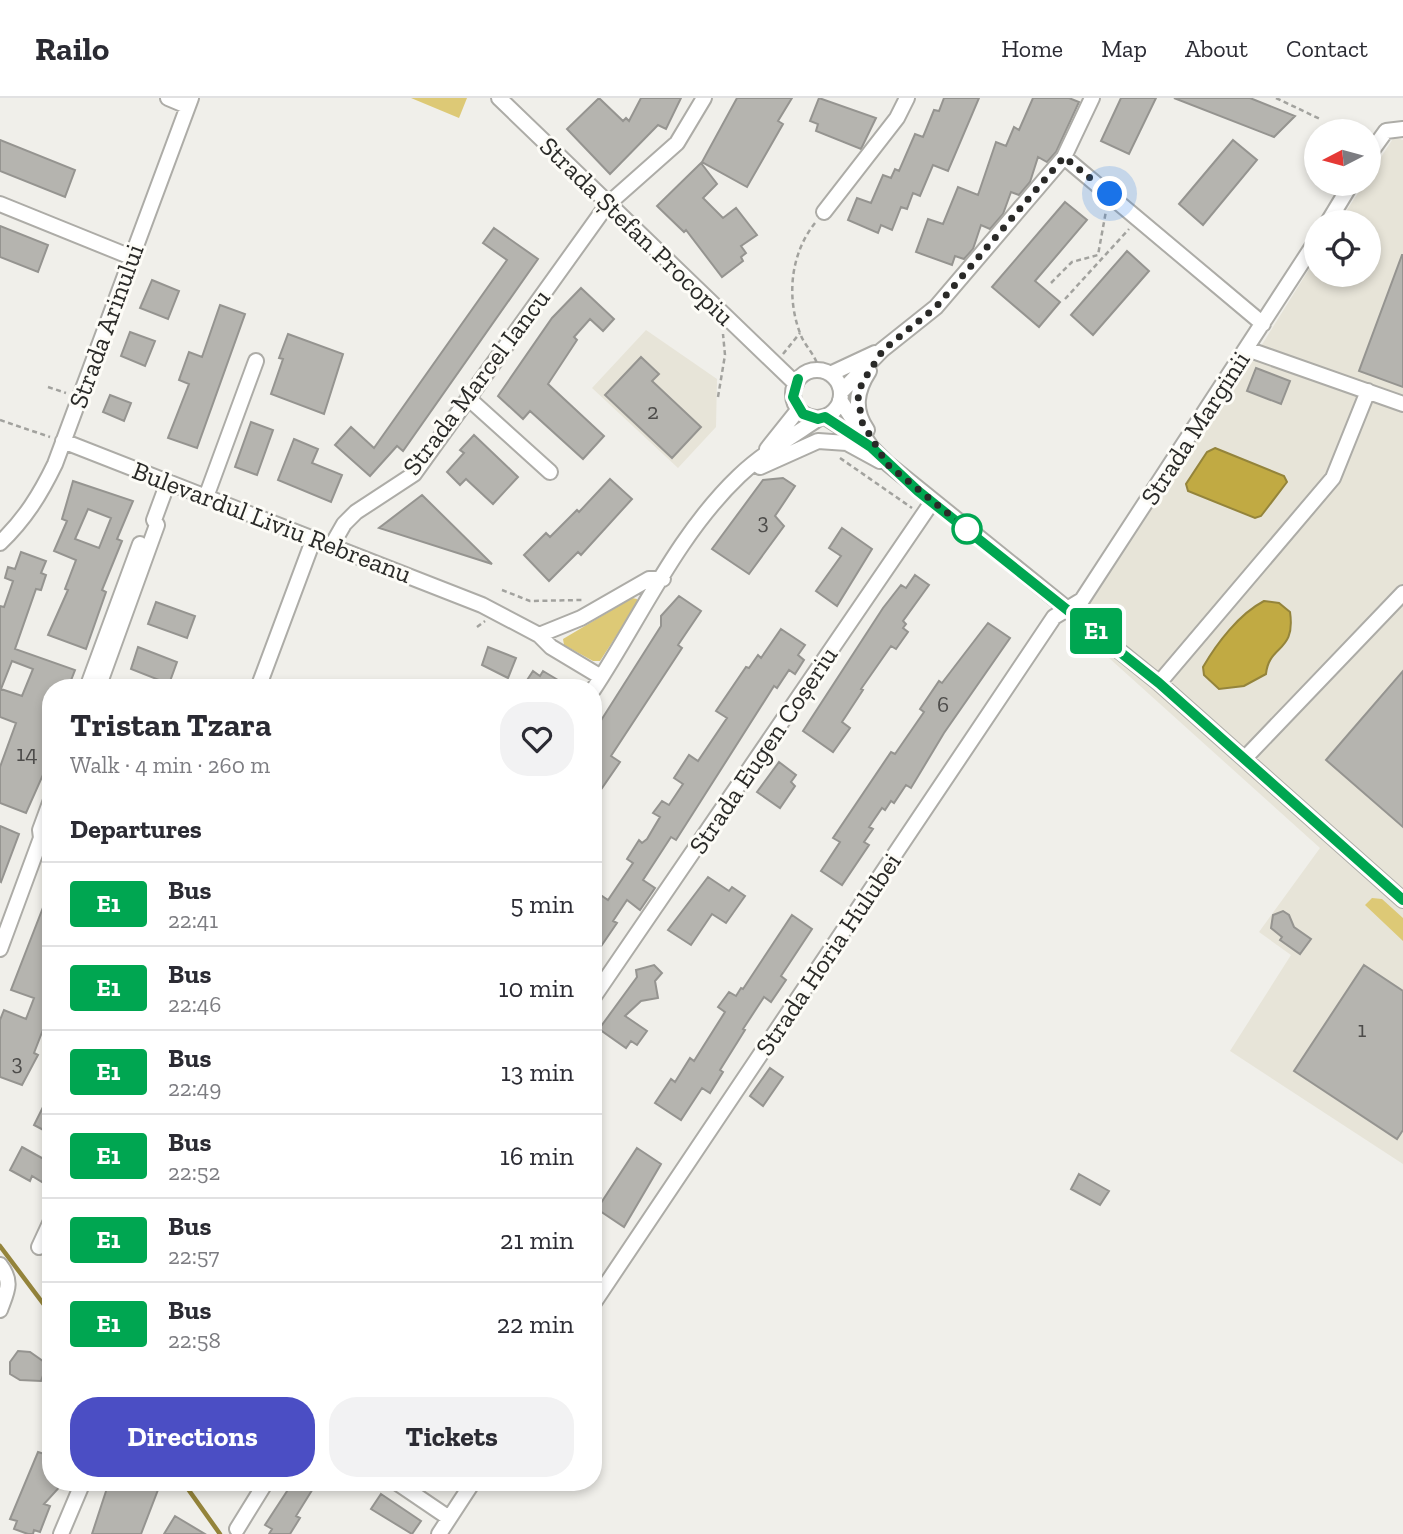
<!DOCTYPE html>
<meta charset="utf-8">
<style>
body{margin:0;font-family:"Zilla Slab",serif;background:#f2f2f3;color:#2b2b33;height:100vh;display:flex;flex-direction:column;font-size:26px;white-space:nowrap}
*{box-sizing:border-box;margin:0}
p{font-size:23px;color:#7c7c81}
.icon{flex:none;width:38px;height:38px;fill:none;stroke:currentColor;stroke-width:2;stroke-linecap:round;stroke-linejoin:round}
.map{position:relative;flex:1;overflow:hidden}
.panel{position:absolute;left:42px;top:581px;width:560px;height:812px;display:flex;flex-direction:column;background:#fff;border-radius:28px;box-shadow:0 4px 10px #0003}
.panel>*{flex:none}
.badge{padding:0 14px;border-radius:5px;font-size:24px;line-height:46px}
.needle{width:46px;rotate:264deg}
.fabs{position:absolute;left:1304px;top:21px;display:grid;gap:14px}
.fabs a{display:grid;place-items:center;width:77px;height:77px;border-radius:50%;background:#fff;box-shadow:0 4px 10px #0003;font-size:35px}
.you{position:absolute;width:35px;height:35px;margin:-18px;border:5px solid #fff;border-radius:50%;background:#1a73e8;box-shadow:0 0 0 10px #1a73e833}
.map>.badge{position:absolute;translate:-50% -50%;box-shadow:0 0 0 4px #fff}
h2{padding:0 28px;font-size:26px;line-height:63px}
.round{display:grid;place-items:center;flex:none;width:74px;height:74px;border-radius:28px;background:#f2f2f3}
.overview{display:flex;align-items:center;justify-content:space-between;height:119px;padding:0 28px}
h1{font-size:33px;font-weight:800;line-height:52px}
.primary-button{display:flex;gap:14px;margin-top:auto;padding:14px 28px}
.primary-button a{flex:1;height:80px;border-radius:28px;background:#4b4ec4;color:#fff;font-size:28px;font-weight:800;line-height:80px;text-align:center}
.primary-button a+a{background:#f2f2f3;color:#2b2b33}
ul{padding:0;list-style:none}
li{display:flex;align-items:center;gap:21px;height:84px;padding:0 28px;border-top:2px solid #e1e1e2}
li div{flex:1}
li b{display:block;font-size:26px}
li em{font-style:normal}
li .badge{min-width:77px;font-weight:700;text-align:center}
header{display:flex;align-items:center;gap:42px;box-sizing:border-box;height:98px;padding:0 35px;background:#fff;border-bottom:2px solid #e1e1e2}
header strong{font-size:33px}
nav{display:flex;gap:38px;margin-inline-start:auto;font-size:24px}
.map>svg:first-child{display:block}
.built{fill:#e7e4d8}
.green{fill:#ddc976}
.water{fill:#c1aa43;stroke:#94843b;stroke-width:2}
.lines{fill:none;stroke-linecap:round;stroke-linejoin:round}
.stream{stroke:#94843b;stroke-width:4.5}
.building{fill:#b5b4af;stroke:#959490;stroke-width:2;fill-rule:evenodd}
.minor-casing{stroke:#adaca7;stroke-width:18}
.path{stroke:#a2a29e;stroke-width:2.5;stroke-dasharray:5 3.5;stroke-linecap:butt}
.minor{stroke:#fff;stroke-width:14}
.line-casing{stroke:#fff;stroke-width:16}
.line{stroke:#00a651;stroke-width:10}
.walk{stroke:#2a2a28;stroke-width:7;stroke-dasharray:0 12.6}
.stop-dot{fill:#fff;stroke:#00a651;stroke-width:3.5}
.labels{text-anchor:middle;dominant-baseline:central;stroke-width:6;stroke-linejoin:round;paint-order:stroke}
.number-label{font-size:23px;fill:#4d4c4a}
.street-label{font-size:26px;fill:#2a2a28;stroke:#fdfcf7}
</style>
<header>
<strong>Railo</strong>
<nav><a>Home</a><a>Map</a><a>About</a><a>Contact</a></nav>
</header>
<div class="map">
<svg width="1403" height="1436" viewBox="0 0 1403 1436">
<rect width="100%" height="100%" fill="#f0efea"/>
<path class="built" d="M1394 39 1403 42V1066L1230 953 1291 857 1259 834 1320 750 1069 524 1263 245 1316 160V177H1368V124H1339L1364 86H1368L1369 78Z
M646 232 717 281 716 329 678 370 592 290Z"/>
<path class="green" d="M411 0H467L459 20Z
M632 500 637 501V506L600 563H593L564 547 563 541Z
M1372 800 1382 801 1403 820V843L1365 807Z"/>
<path class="water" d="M1215 350 1284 378 1287 384 1261 418 1255 420 1188 393 1186 386 1207 354Z
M1264 503 1279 505 1290 514C1296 555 1269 546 1266 576L1244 588 1219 591 1204 577 1203 569C1217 545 1239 516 1264 503Z"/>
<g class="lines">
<path class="stream" d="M0 1148 51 1216
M183 1384 220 1436"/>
</g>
<path class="building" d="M599 0 623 23 626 20 629 23 641 0H681L666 31 658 27 610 76 567 31Z
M737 0H792L778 23 783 26 747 89 702 64Z
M819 0 876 20 861 51 816 33 818 26 810 23Z
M944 0H979L948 73 933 67 920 98 913 95 907 111 901 109 892 132 881 127 878 135 848 122 857 100 871 105 883 77 891 80 895 71 899 73 915 36 923 39 934 12 939 13Z
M1033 0H1069L1079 4 1056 54 1047 64 1038 59 1030 84 1019 97 1011 94 1003 116 990 131 981 127 973 151 964 161 955 158 952 167 916 154 928 121 943 126 958 89 978 97 996 44 1006 48 1014 29 1019 32Z
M1121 0H1156L1129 56 1101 43Z
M1174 0H1250L1295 18 1274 39Z
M0 42 75 72 65 99 0 73Z
M1233 42 1257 62 1203 127 1179 106Z
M701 65 717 86 703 100 723 120 736 110 757 137 741 148 746 155 741 159 743 163 722 179 686 132 684 134 657 108Z
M1065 104 1087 122 1035 183 1060 204 1039 229 992 189Z
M0 128 48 147 38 174 0 159Z
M494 130 538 161 403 353 397 348 370 378 335 347 351 329 374 350 507 162 483 145Z
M1127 153 1149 173 1093 237 1071 217Z
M1402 157H1403V289L1359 273Z
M152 182 179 193 168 221 140 210Z
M581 190 614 221 603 233 590 221 574 239 577 242 548 286 604 338 583 361 530 313 523 321 498 298 552 220Z
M220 207 245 216 197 350 168 340 189 286 179 282 189 254 202 259Z
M130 234 155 243 145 268 121 258Z
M288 236 343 256 324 316 271 296 283 261 279 260Z
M641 259 659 276 652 283 701 329 672 360 605 297Z
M1256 270 1290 283 1281 306 1247 293Z
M110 297 131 305 124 323 103 314Z
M251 324 273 332 257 377 235 369Z
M474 337 518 379 493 406 466 381 460 387 447 374 464 355 460 352Z
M294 341 318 351 312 365 342 377 331 404 278 382Z
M783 380 795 388 775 418 784 428 749 476 712 451 763 382Z
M610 381 632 401 581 457 578 454 549 483 524 457 546 435 550 439 577 412 579 414Z
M73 383 133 403 117 441 122 443 102 492 106 494 86 551 48 537 68 492 65 491 76 462 54 453 67 423 62 421ZM88 411 111 420 99 450 75 441Z
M422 397 492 466 379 430Z
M842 430 872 451 837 508 816 493 841 458 829 450Z
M21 454 46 463 41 475 46 477 41 492 36 491 15 551 75 572 68 590H51V635L45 649 50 651 47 660 50 661 26 715 0 705V669L16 625 0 619V508L4 509 13 483 5 480 8 469 15 471ZM12 563 33 571 22 598 1 591Z
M915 477 929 487 903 523 906 526 903 530 908 534 896 551 891 548 861 591 863 592 842 624 850 630 833 654 803 633 883 510 901 487 906 490Z
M679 498 701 513 678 547 682 550 611 658 620 664 602 690 593 684V635L661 528V518Z
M156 504 195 518 187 540 148 526Z
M988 525 1010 540 944 635 911 690 906 687 894 705 891 703 885 712 882 710 869 729 873 731 864 744 869 747 842 787 821 773 840 744 833 740 891 654 895 656 924 614 920 611 939 583 942 585Z
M781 531 805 547 798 557 804 562 795 576 789 572 777 590 774 588 676 742 671 739 643 782 655 790 640 812 627 802 613 823 617 825 593 860V806L599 796 608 802 633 765 627 761 639 742 642 745 647 741 660 719 653 715 662 703 669 707 683 686 674 680 689 657 698 663 727 620 716 613 746 569 749 570 758 557 761 560Z
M138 549 177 564 169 586 131 571Z
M488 549 516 560 508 580 482 567Z
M533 573 540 578 543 573 558 582 555 587 559 590H522Z
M1403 573V729L1326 662Z
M779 664 796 677 791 684 795 688 780 710 757 694Z
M0 728 19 736 1 784 0 783Z
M708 779 729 793 732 789 745 798 726 825 712 816 691 847 668 832Z
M49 794 51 911 34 955 38 957 22 987 0 979V922L4 912 26 921 34 900 11 892Z
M1283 813 1289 817 1294 829 1311 841 1300 856 1280 842 1282 839 1271 830 1273 817Z
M792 817 812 831 781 878 786 882 771 904 764 899 743 931 745 932 720 972 723 974 710 995 702 990 681 1022 655 1005 671 981 675 984 690 960 694 963 725 914 718 909 729 894 736 898 741 890 743 891Z
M654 867 662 875 655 883 658 900 641 903 625 918 647 933 637 947 631 943 626 950 599 931 637 879 636 872Z
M1364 867 1403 893V1032L1397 1041 1294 973Z
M770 970 783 979 763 1008 750 998Z
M51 993V1036L34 1027Z
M22 1049 51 1065 42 1084 32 1078 30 1083 10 1072Z
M637 1050 661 1066 624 1129 597 1111Z
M1079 1076 1109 1093 1100 1107 1071 1091Z
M18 1253 30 1254 47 1266 41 1283 20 1282 10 1276V1264Z
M38 1354 51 1358V1384H64L44 1406 50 1408 40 1434 34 1432 33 1436H28L14 1431 17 1423 10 1421Z
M109 1384H161L141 1436H92Z
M293 1384H307L314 1389 296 1418 300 1420 290 1436H269L272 1431 265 1427Z
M381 1396 421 1423 412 1436 371 1411Z
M175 1418 205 1436H164Z"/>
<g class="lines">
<defs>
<path id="minor" d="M168 0 187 8
M499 0 796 286
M1368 58 1386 33 1403 31
M1064 59 1263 226
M0 106 131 159
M824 114 897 20 907 0
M1328 124 1351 86
M1247 251 1403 306
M793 296a24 24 0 1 1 48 0a24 24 0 1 1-48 0Z
M830 276 875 255
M841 294 882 252 936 209 1064 59 1092 0
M468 300 550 374
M840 302 871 349 888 366 1159 585 1403 802
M825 319 864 344
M867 332C853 312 856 293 869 273
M63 343 482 507 539 537 581 520 649 481H663
M767 351 798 312
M760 369 818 343 847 345 880 363
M206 399 256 263
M0 445C25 421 40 397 55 366L191 0
M332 447 344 426 356 414 414 376 607 107 677 45 704 0
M539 537 551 549 601 579
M1159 585 1333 380 1368 293
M87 590 140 446
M98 590 157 427 154 422 168 384
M258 590 314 440
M593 592C640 521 677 437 739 378 762 356 791 339 818 321
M1246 659 1403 495
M0 851 41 740 40 732 51 702
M593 900 932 404
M39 1149 51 1123
M0 1167C13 1184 7 1193 0 1212
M593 1206 1054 519 1082 502 1316 143
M396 1384 449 1420
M237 1431 266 1384
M61 1436 83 1384
M439 1436 473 1384"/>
</defs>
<use href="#minor" class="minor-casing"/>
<path class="path" d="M1276 0 1320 21
M815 125C791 155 786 198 800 235 804 247 814 255 818 268
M1051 185 1072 164 1098 157 1106 113
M1065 201 1129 131
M783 256 800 235
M48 289 66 295
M718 299 725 257 723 236
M0 322 50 339
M840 360 912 410
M502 492 530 503 583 502
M477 529 485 523"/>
<use href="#minor" class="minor"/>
</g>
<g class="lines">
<defs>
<path id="line" d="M798 281 793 299 803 316 818 321 825 319 871 349 918 393 1159 585 1403 802"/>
</defs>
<use href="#line" class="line-casing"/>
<use href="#line" class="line"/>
<path class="walk" d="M967 431 887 366 862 324 858 298 862 285 883 252 936 209 1064 59 1110 96"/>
</g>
<circle class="stop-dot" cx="967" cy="431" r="14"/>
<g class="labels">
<g class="number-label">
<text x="653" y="313">2</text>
<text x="763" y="423">3</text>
<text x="943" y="606">6</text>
<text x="27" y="655">14</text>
<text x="1362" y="931">1</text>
<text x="17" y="964">3</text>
</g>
<g class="street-label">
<text transform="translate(637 133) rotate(44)">Strada Ștefan Procopiu</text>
<text transform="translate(106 228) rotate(-70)">Strada Arinului</text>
<text transform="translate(476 284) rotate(-53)">Strada Marcel Iancu</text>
<text transform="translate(1195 330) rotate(-57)">Strada Marginii</text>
<text transform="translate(272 424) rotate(21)">Bulevardul Liviu Rebreanu</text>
<text transform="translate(763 652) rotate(-56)">Strada Eugen Coșeriu</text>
<text transform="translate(828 856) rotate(-56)">Strada Horia Hulubei</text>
</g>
</g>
</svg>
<div class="fabs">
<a><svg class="needle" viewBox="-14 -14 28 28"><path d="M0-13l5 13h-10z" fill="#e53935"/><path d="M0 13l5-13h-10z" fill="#7c7c81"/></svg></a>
<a><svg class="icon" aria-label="locate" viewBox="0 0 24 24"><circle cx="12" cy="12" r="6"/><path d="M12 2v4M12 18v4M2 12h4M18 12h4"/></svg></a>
</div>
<div class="you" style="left:1110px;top:96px"></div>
<b class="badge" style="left:1096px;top:533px;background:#00a651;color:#fff">E1</b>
<section class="panel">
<div class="overview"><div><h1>Tristan Tzara</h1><p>Walk · 4 min · 260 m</p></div><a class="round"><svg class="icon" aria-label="heart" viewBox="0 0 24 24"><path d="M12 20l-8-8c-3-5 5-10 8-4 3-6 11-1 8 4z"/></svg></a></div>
<h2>Departures</h2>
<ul>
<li><span class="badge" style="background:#00a651;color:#fff">E1</span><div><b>Bus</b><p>22:41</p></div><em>5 min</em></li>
<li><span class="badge" style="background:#00a651;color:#fff">E1</span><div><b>Bus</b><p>22:46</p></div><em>10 min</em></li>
<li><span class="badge" style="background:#00a651;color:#fff">E1</span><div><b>Bus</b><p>22:49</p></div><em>13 min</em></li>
<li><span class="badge" style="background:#00a651;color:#fff">E1</span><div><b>Bus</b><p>22:52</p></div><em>16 min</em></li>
<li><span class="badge" style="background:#00a651;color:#fff">E1</span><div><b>Bus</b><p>22:57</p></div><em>21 min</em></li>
<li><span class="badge" style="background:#00a651;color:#fff">E1</span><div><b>Bus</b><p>22:58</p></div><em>22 min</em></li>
</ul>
<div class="primary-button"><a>Directions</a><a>Tickets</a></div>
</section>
</div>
